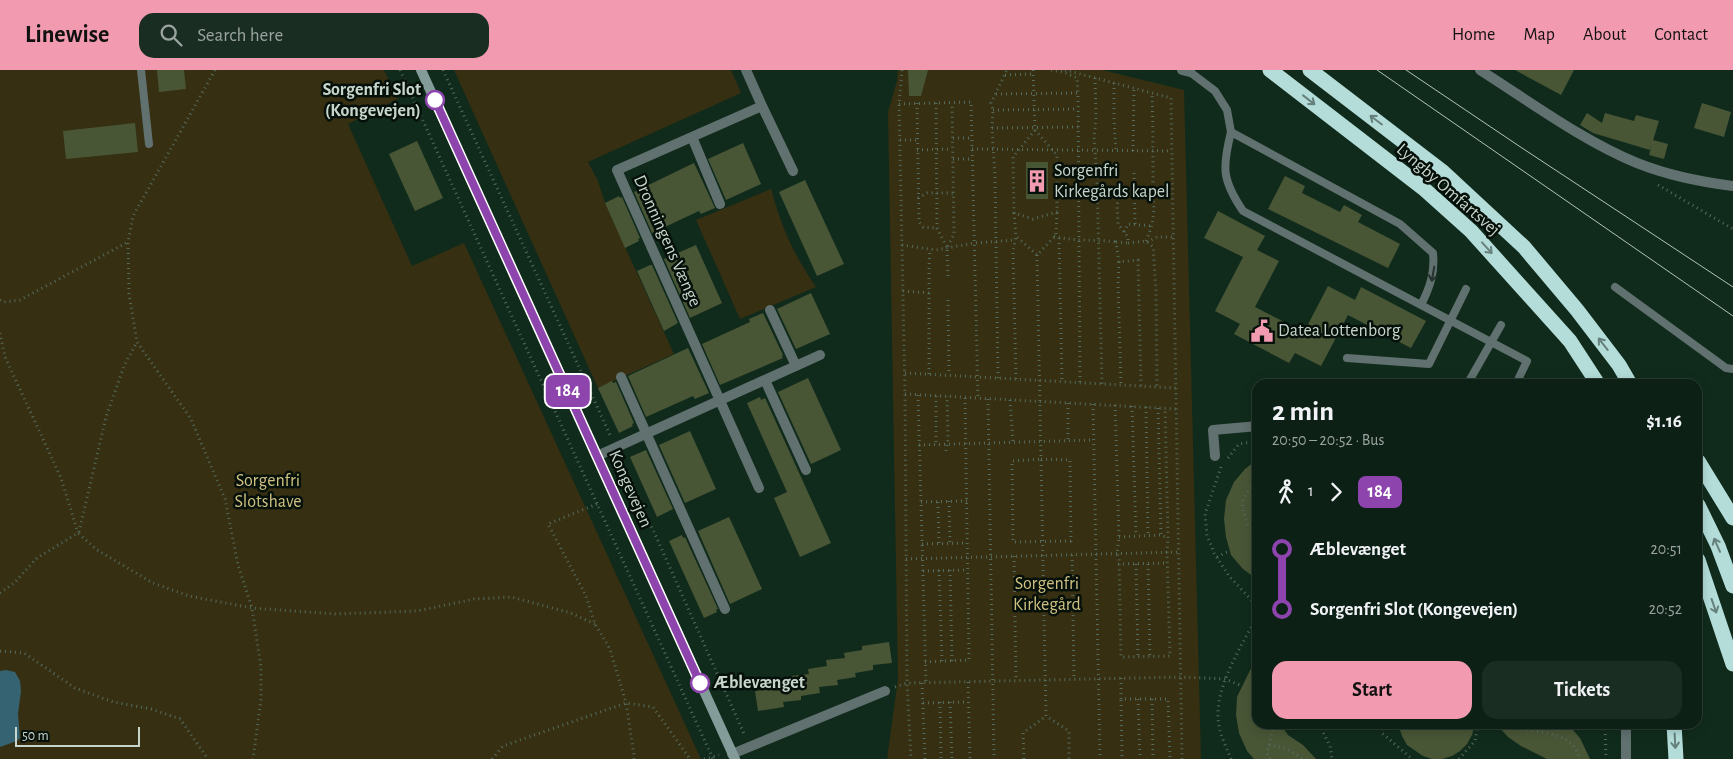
<!DOCTYPE html>
<meta charset="utf-8">
<style>
body{margin:0;font-family:"Alegreya Sans",sans-serif;background:#1a2d22;color:#f1f3f6;height:100vh;display:flex;flex-direction:column;font-size:19px;white-space:nowrap}
*{box-sizing:border-box;margin:0}
p{font-size:16px;color:#9aa3a0}
.icon{flex:none;width:28px;height:28px;fill:none;stroke:currentColor;stroke-width:2;stroke-linecap:round;stroke-linejoin:round}
.map{position:relative;flex:1;overflow:hidden}
.details{position:absolute;left:1252px;top:309px;width:450px;height:350px;display:flex;flex-direction:column;background:#0c2015;border-radius:15px;box-shadow:0 2px 12px #0003,0 0 0 1px #2c3e34}
.details>*{flex:none}
.badge{padding:0 10px;border-radius:8px;font-size:18px;line-height:32px}
.scale{position:absolute;left:15px;bottom:12px;width:125px;box-sizing:border-box;padding-left:5px;border:2px solid #c7d6cc;border-top:0;font-size:14px;line-height:18px;white-space:nowrap;color:#c7d6cc;-webkit-text-stroke:4px #06100a;paint-order:stroke}
.map>.badge{position:absolute;translate:-50% -50%;box-shadow:0 0 0 2px #fff}
.legs{display:flex;align-items:center;gap:8px;height:55px;padding:0 20px;font-size:16px}
.legs p{margin-inline-start:auto}
.head{display:flex;align-items:center;justify-content:space-between;height:85px;padding:0 20px}
h1{font-size:28px;font-weight:700;line-height:38px}
.cta{display:flex;gap:10px;margin-top:auto;padding:10px 20px}
.cta a{flex:1;height:58px;border-radius:15px;background:#f29aaf;color:#111;font-size:20px;font-weight:700;line-height:58px;text-align:center}
.cta a+a{background:#1a2d22;color:#f1f3f6}
ul{padding:0 20px;list-style:none}
li{display:flex;align-items:center;gap:18px;height:60px;font-size:19px}
li i{display:grid;place-items:center;width:8px;height:100%;margin:0 6px;background:currentColor}
li i::after{content:'';width:12px;height:12px;margin:-6px;border:4px solid;border-radius:50%;background:#0c2015}
li p{margin-inline-start:auto}
li:first-child i{background:linear-gradient(#0000 50%,currentColor 0)}
li:last-child i{background:linear-gradient(currentColor 50%,#0000 0)}
header{display:flex;align-items:center;gap:30px;box-sizing:border-box;height:70px;padding:0 25px;background:#f29aaf;color:#111}
header strong{font-size:24px}
nav{display:flex;gap:28px;margin-inline-start:auto;font-size:18px}
.search{width:350px;height:45px;background:#1a2d22;display:flex;align-items:center;gap:12px;box-sizing:border-box;padding:0 18px;border-radius:15px;color:#9aa3a0;font-size:19px}
.map>svg:first-child{display:block}
.green{fill:#362f11}
.water{fill:#366371}
.building{fill:#495636}
.lines{fill:none;stroke-linecap:round;stroke-linejoin:round}
.path{stroke:#556b5e;stroke-width:3;stroke-dasharray:1 4;stroke-linecap:butt}
.lane{stroke:#61716f;stroke-width:8}
.street{stroke:#61716f;stroke-width:10}
.secondary{stroke:#839c9a;stroke-width:10}
.highway{stroke:#b4ddd9;stroke-width:15}
.tram{stroke:#b2c2b7;stroke-width:1}
.oneway{stroke:#66817c}
.oneway2{stroke:#26322d}
.line-1-casing{stroke:#fff;stroke-width:11}
.line-1{stroke:#8e44ad;stroke-width:8}
.stop-1-dot{fill:#fff;stroke:#8e44ad;stroke-width:2.5}
.labels{text-anchor:middle;dominant-baseline:central;stroke-width:5;stroke-linejoin:round;paint-order:stroke}
.stop-label{font-size:18px;font-weight:bold;fill:#c7d6cc;stroke:#06100a;text-anchor:end}
.poi-label{font-size:18px;fill:#c7d6cc;stroke:#06100a;text-anchor:start}
.street-label{font-size:18px;fill:#c7d6cc;stroke:#06100a}
.park-label{font-size:18px;fill:#d0c182;stroke:#06100a}
</style>
<header>
<strong>Linewise</strong>
<div class="search"><svg class="icon" aria-label="search" viewBox="0 0 24 24"><circle cx="10" cy="10" r="6"/><path d="M15 15l6 6"/></svg>Search here</div>
<nav><a>Home</a><a>Map</a><a>About</a><a>Contact</a></nav>
</header>
<div class="map">
<svg width="1733" height="689" viewBox="0 0 1733 689">
<rect width="100%" height="100%" fill="#102b1c"/>
<path class="green" d="M0 0H384L398 29 348 54 412 196 464 173 701 689H0Z
M454 0H731L741 23 588 92 598 111 605 133 674 284 598 318Z
M898 0H1102L1184 20 1201 689H887L898 609 888 42 897 11Z
M771 119C782 159 793 183 816 217L740 249 696 150Z"/>
<path class="water" d="M6 600 15 602 20 611 21 621 18 644 20 668 17 671 0 677V601Z"/>
<path class="building" d="M157 0H184L186 19 159 22Z
M908 0H928L921 26H909Z
M1515 0H1574L1561 25Z
M1702 33 1731 42 1724 67 1694 58Z
M1587 43 1602 53 1605 43 1634 51 1636 45 1659 51 1650 80 1593 63 1580 55Z
M135 53 138 82 66 89 63 61Z
M1653 70 1668 74 1664 89 1649 85Z
M417 71 443 128 415 141 389 84Z
M743 73 761 114 726 130 708 89Z
M1026 92H1048V129H1026Z
M694 93 715 138 701 144 699 141 652 163 634 122Z
M1285 106 1305 116 1302 123 1340 142 1344 135 1362 145 1358 152 1400 174 1388 198 1268 139Z
M805 110 844 194 817 206 779 122Z
M619 126 620 128 622 127 640 168 638 169 639 171 625 178 605 133Z
M1218 141 1265 166 1257 180 1279 191 1255 237 1304 262 1328 216 1355 230 1361 217 1426 251 1411 278 1348 245 1321 296 1295 283 1289 293 1234 264 1240 254 1215 241 1243 187 1204 168Z
M696 175 722 233 690 248 664 189Z
M650 195H652L678 253 664 261 637 201Z
M811 223 830 264 796 279 777 239Z
M763 243 783 285 782 286 783 288 720 315 702 274 750 252 749 249Z
M688 278 709 323 695 329 693 326 646 347 628 306Z
M808 308 841 380 811 394 778 322Z
M612 311 613 313 616 312 634 353 632 354 633 356 619 363 598 318Z
M760 327 761 330 765 328 831 473 800 487 774 428 787 422 747 333Z
M690 361 716 419 685 433 659 375Z
M646 380 673 439 657 447 630 387Z
M1258 389V510L1243 499 1231 485 1226 467 1224 449 1226 430 1234 412 1245 399Z
M729 447 762 519 730 534 698 461Z
M682 465 683 468 685 467 718 539 716 540 717 542 704 548 669 471Z
M889 572 892 593 873 595V600L855 603 856 607 837 610 838 615 819 617 820 623 801 626V630L783 632 784 637 758 641 755 621 773 619 772 613 791 611V606L809 604 808 599 827 596 826 590 845 588 844 583 862 580V576Z
M1258 584V654H1280L1288 665 1303 675 1316 689H1254L1247 681 1239 663 1236 645 1237 627Z
M1398 654H1475L1472 665 1467 674 1460 681 1452 686 1442 689H1432L1423 686 1407 675 1402 666Z
M1496 654H1563L1573 660 1580 668 1590 689H1547L1521 676 1508 667Z"/>
<g class="lines">
<path class="path" d="M215 0 133 146 128 172 129 224 137 272 191 349 225 429 238 495 252 538 261 597V629L253 689
M400 0 713 689
M443 0 611 367
M902 0 899 34 905 324 907 613 911 689
M1033 0 1035 60 1057 85V142L1033 149 1014 143 1013 87 1035 60
M1051 0 1064 2 1077 8 1078 23
M1065 0 1171 28 1182 689
M1005 5 1033 4
M1095 8 1096 49 1094 67 1097 110 1102 314
M1114 13V50L1116 81
M996 24 1078 23 1080 313
M917 33 919 152 923 157 937 158
M936 33 937 158 947 177
M899 34 971 32 978 328
M993 40 1078 39
M992 58 1078 57
M953 68H972
M900 70H917
M972 79 1172 81
M917 80 952 79
M1133 81 1134 18
M953 89H972
M1134 103 1135 154
M1118 114 1115 121 1119 124 1135 121 1153 122
M1658 115 1733 159
M1121 118 1117 135 1118 154 1128 167V173L1116 172 1119 192 1138 190 1141 316
M918 128 927 123H953
M1014 143 1016 166 1037 185 1056 165 1057 142
M1124 162 1128 154 1153 156
M1054 166C1074 172 1096 169 1116 172
M1059 168 1062 312
M1146 171C1157 146 1153 137 1153 111 1153 82 1153 52 1152 23
M1147 172 1157 167H1174
M1128 173 1146 171 1153 177 1156 221 1157 317
M902 175 936 180 974 173 1015 170
M1037 185 1046 646 1069 661V689
M1119 192 1118 213 1121 315
M948 206 947 178 954 164 952 33
M903 221 929 223
M0 230 4 232 20 230 128 172
M948 230 949 305
M0 263 5 287 61 408 78 463
M905 303 1176 318
M929 304V196L930 179
M998 308 995 107 992 58 993 40 991 33 1007 0
M1016 309 1013 181 1016 166
M905 324 1176 339
M918 325 926 613
M936 326V374
M988 329 994 689
M1010 330 1013 374
M1068 333V370
M1093 334 1100 689
M1115 335 1119 467 1117 484 1119 488 1121 587 1170 586 1167 482 1168 468 1165 338
M1132 336 1136 466
M1146 337 1148 466
M1158 338 1161 465
M919 375 1093 370
M946 381 948 370 947 326
M621 388 745 666
M1228 388 1239 374 1257 371
M1041 389 1070 390 1071 471 1013 472 1012 391Z
M1221 397 1205 444 1207 465 1214 483 1229 506 1258 537
M1258 410C1240 431 1239 429 1248 456L1258 461
M949 431 950 473
M921 432 967 431
M938 432 939 474
M597 434 548 454 586 526 595 554 610 579 626 633 634 685V689
M79 462 106 347 124 296 137 272
M1119 467 1161 465 1168 468
M922 474 967 473
M1072 485 1074 610
M1014 486 1016 611
M1217 487 1227 482
M906 489 1179 482
M1118 494 1167 493
M1136 494 1138 587
M1148 494 1150 587
M939 500 942 591
M950 500 952 591
M923 501 968 500
M0 523 14 513 37 488 78 463 97 480 153 513 189 526 252 538 336 544 417 541 474 529 511 527 571 543 595 554
M0 581 24 583 75 618 113 632 151 639 180 649 208 689
M925 592 969 590 965 327
M1121 608V629H1168L1170 689
M968 612 970 689
M922 613 925 689
M895 617 907 613 1181 607 1225 609 1242 616
M1138 629 1140 689
M1152 629 1153 689
M1121 630 1122 689
M940 632 941 689
M950 632 952 689
M923 633 968 632
M1319 654 1330 676 1332 689
M1383 654 1382 663 1412 689
M1508 654C1532 665 1572 657 1580 689
M1605 654 1606 689
M1570 659 1574 654
M1269 675 1287 679 1303 689
M492 689 503 676 626 633 653 637 690 689
M704 689 719 685
M1024 689 1023 663 1046 646
M1231 689C1227 679 1221 667 1219 656 1212 620 1241 577 1258 545
M1270 689 1267 683C1270 673 1271 664 1275 654
M1459 689 1475 671 1478 654"/>
<path class="lane" d="M141 0 149 74
M1190 2 1215 21 1227 40 1231 62 1400 154 1433 183C1435 203 1430 217 1421 235
M1231 62C1222 98 1222 110 1243 141L1527 291 1516 314
M1615 217 1726 298 1733 299
M1347 288 1429 294 1466 219
M1468 313 1501 255"/>
<path class="street" d="M746 0 762 36 617 100 759 418
M1182 0 1190 2
M1480 0C1529 31 1583 71 1637 93 1667 105 1701 112 1733 116
M762 36 793 101
M692 67 720 134
M770 240 796 296
M621 307 725 539
M765 310 806 400
M597 386 820 285
M1215 386 1213 360 1258 356
M1626 654V689
M732 684 885 621"/>
<path class="secondary" d="M421 0 735 689"/>
<path class="highway" d="M1270 0 1423 118 1471 161 1570 271 1598 314
M1310 0 1443 102 1524 177 1577 240 1619 295 1630 314
M1698 391 1733 448
M1698 435 1718 476 1733 516
M1698 490 1733 594
M1674 654 1676 689"/>
<path class="tram" d="M1377 0 1733 246
M1406 0 1522 78 1733 217"/>
</g>
<defs><path id="oneway-shaft" d="M-6 0H5M1.5-3L5.5 0L1.5 3" fill="none" stroke-width="1.6" stroke-linecap="round" stroke-linejoin="round" transform="scale(1.25)"/></defs>
<g class="oneway">
<use href="#oneway-shaft" transform="translate(1309 30) rotate(38)"/>
<use href="#oneway-shaft" transform="translate(1376 50) rotate(-143)"/>
<use href="#oneway-shaft" transform="translate(1487 178) rotate(48)"/>
<use href="#oneway-shaft" transform="translate(1603 274) rotate(-128)"/>
<use href="#oneway-shaft" transform="translate(1717 475) rotate(-114)"/>
<use href="#oneway-shaft" transform="translate(1714 536) rotate(71)"/>
<use href="#oneway-shaft" transform="translate(1675 671) rotate(87)"/>
</g>
<use class="oneway2" href="#oneway-shaft" transform="translate(1433 204) rotate(100)"/>
<g class="lines">
<defs>
<path id="line-1" d="M435 30 700 613"/>
</defs>
<use href="#line-1" class="line-1-casing"/>
<use href="#line-1" class="line-1"/>
</g>
<defs>
<symbol id="building-bare" viewBox="-9 -9 18 18"><path d="M-4-6H4V6H1V3H-1V6H-4ZM-2.5-4.3h1.7v1.8h-1.7ZM.8-4.3h1.7v1.8H.8ZM-2.5-1h1.7V.8h-1.7ZM.8-1h1.7V.8H.8Z" fill="#f29aaf" stroke="#06100a" stroke-width="2.5" paint-order="stroke"/></symbol>
<symbol id="civic-bare" viewBox="-9 -9 18 18"><path d="M-.6-6.5H3V-4.5H.6V-3L4-1V1h2V6H-6V1h2V-1L-.6-3ZM-1.2 2.5V6h2.4V2.5Z" fill="#f29aaf" stroke="#06100a" stroke-width="2.5" paint-order="stroke"/></symbol>
</defs>
<g fill-rule="evenodd">
<use href="#building-bare" x="1021" y="95" width="32" height="32"/>
<use href="#civic-bare" x="1246" y="245" width="32" height="32"/>
</g>
<g class="stop-1-dot">
<circle cx="435" cy="30" r="9"/>
<circle cx="700" cy="613" r="9"/>
</g>
<g class="labels">
<g class="stop-label">
<text x="421" y="20">Sorgenfri Slot<tspan x="421" dy="21">(Kongevejen)</tspan></text>
<text x="714" y="613" text-anchor="start">Æblevænget</text>
</g>
<g class="poi-label">
<text x="1054" y="101">Sorgenfri<tspan x="1054" dy="21">Kirkegårds kapel</tspan></text>
<text x="1278" y="261">Datea Lottenborg</text>
</g>
<g class="street-label">
<text transform="translate(1448 120) rotate(41)">Lyngby Omfartsvej</text>
<text transform="translate(667 171) rotate(66)">Dronningens Vænge</text>
<text transform="translate(630 419) rotate(66)">Kongevejen</text>
</g>
<g class="park-label">
<text x="268" y="411">Sorgenfri<tspan x="268" dy="21">Slotshave</tspan></text>
<text x="1047" y="514">Sorgenfri<tspan x="1047" dy="21">Kirkegård</tspan></text>
</g>
</g>
</svg>
<div class="scale">50 m</div>
<b class="badge" style="left:568px;top:321px;background:#8e44ad;color:#fff">184</b>
<section class="details">
<div class="head"><div><h1>2 min</h1><p>20:50 – 20:52 · Bus</p></div><b>$1.16</b></div>
<div class="legs"><svg class="icon" aria-label="walk" viewBox="0 0 24 24"><circle cx="13" cy="4" r="2"/><path d="M13 8l-2 6 4 7M11 14l-3 7M7 12l3-4h3l4 4"/></svg>1<svg class="icon" aria-label="forward" viewBox="0 0 24 24"><path d="M9 5l7 7-7 7"/></svg><b class="badge" style="background:#8e44ad;color:#fff">184</b></div>
<ul>
<li><i style="color:#8e44ad"></i><b>Æblevænget</b><p>20:51</p></li>
<li><i style="color:#8e44ad"></i><b>Sorgenfri Slot (Kongevejen)</b><p>20:52</p></li>
</ul>
<div class="cta"><a>Start</a><a>Tickets</a></div>
</section>
</div>
